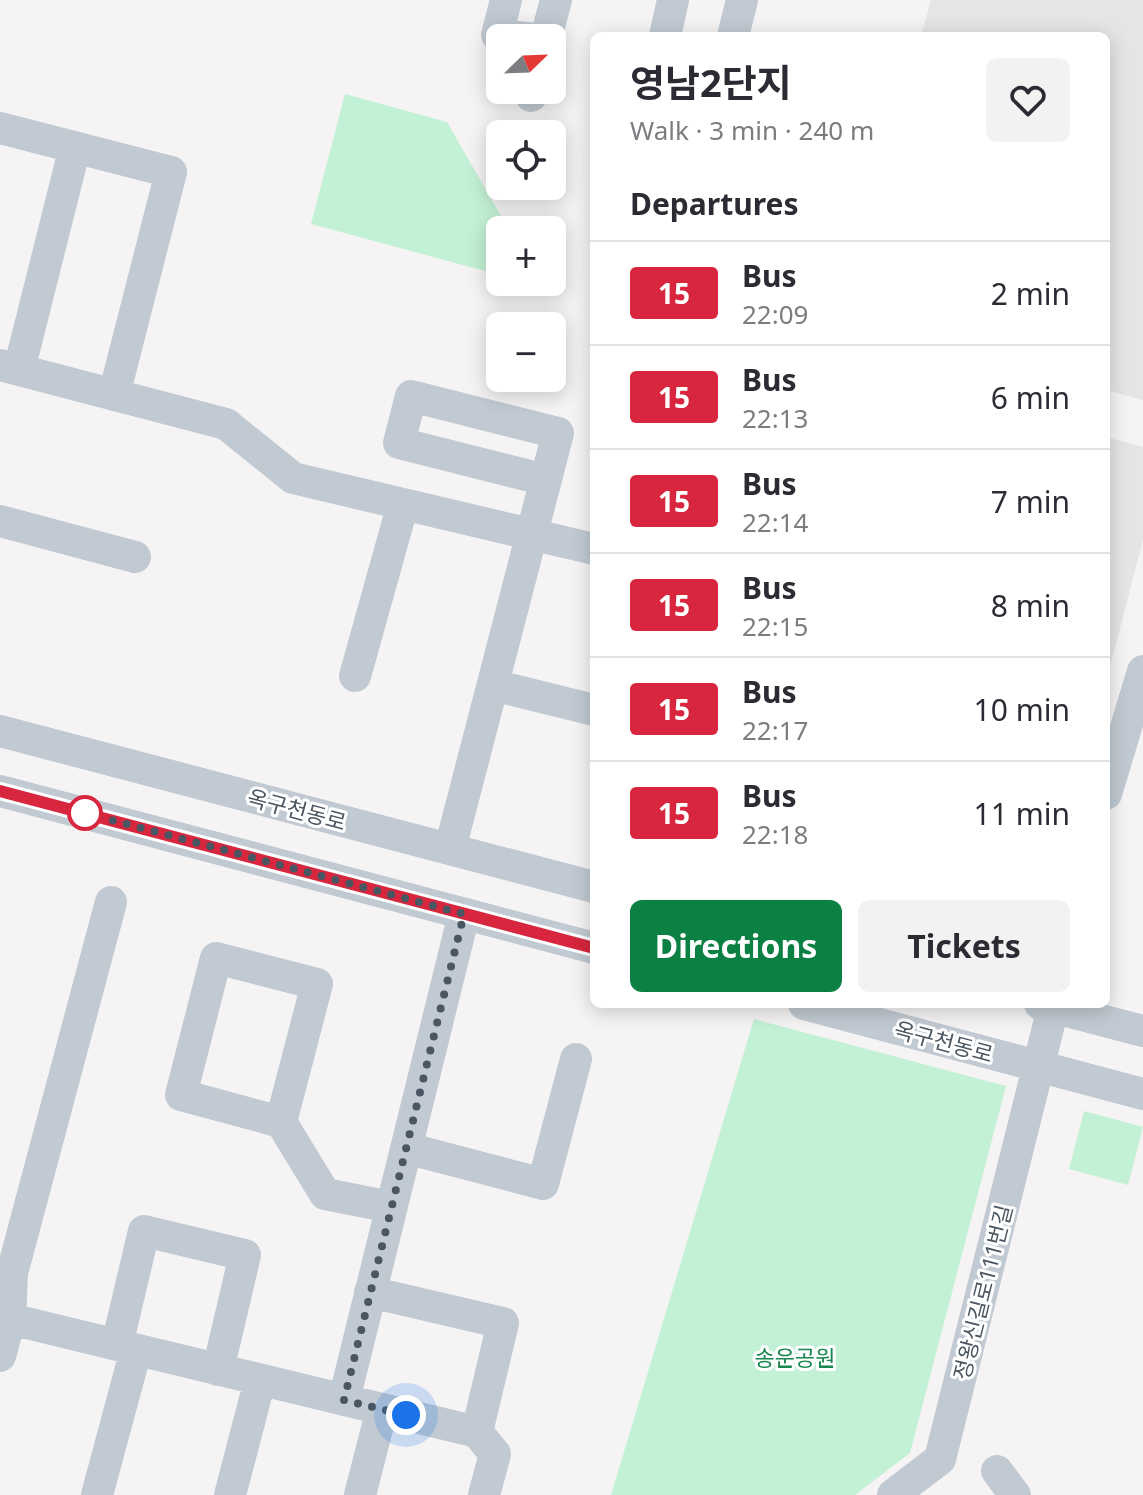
<!DOCTYPE html>
<meta charset="utf-8">
<style>
body{margin:0;font-family:"Noto Sans","Noto Sans KR",sans-serif;background:#f2f2f3;color:#2b2b33;height:100vh;display:flex;flex-direction:column;font-size:30px;white-space:nowrap}
*{box-sizing:border-box;margin:0}
p{font-size:26px;color:#7c7c81}
.icon{flex:none;width:44px;height:44px;fill:none;stroke:currentColor;stroke-width:2;stroke-linecap:round;stroke-linejoin:round}
.map{position:relative;flex:1;overflow:hidden}
.sheet{position:absolute;left:590px;top:32px;width:520px;height:976px;display:flex;flex-direction:column;background:#fff;border-radius:12px;box-shadow:0 4px 20px #0003}
.sheet>*{flex:none}
.badge{padding:0 16px;border-radius:6px;font-size:28px;line-height:52px}
.needle{width:52px;rotate:67deg}
.fabs{position:absolute;left:486px;top:24px;display:grid;gap:16px}
.fabs a{display:grid;place-items:center;width:80px;height:80px;border-radius:12px;background:#fff;box-shadow:0 4px 20px #0003;font-size:40px}
.you{position:absolute;width:40px;height:40px;margin:-20px;border:6px solid #fff;border-radius:50%;background:#1a73e8;box-shadow:0 0 0 12px #1a73e833}
.map>.badge{position:absolute;translate:-50% -50%;box-shadow:0 0 0 4px #fff}
h2{padding:0 40px;font-size:30px;line-height:72px}
.round{display:grid;place-items:center;flex:none;width:84px;height:84px;border-radius:12px;background:#f2f2f3}
.overview{display:flex;align-items:center;justify-content:space-between;height:136px;padding:0 40px}
h1{font-size:38px;font-weight:700;line-height:60px}
.button{display:flex;gap:16px;margin-top:auto;padding:16px 40px}
.button a{flex:1;height:92px;border-radius:12px;background:#0b8043;color:#fff;font-size:32px;font-weight:700;line-height:92px;text-align:center}
.button a+a{background:#f2f2f3;color:#2b2b33}
ul{padding:0;list-style:none}
li{display:flex;align-items:center;gap:24px;height:104px;padding:0 40px;border-top:2px solid #e1e1e2}
li div{flex:1}
li b{display:block;font-size:30px}
li em{font-style:normal}
li .badge{min-width:88px;font-weight:700;text-align:center}
.map>svg:first-child{display:block}
.education{fill:#e6e4e5}
.park{fill:#c3f1d5}
.lines{fill:none;stroke-linecap:round;stroke-linejoin:round}
.minor{stroke:#c1cad2;stroke-width:32}
.line-casing{stroke:#fff;stroke-width:18}
.line{stroke:#d7263d;stroke-width:12}
.walk{stroke:#4a5661;stroke-width:8;stroke-dasharray:0 14.4}
.stop-dot{fill:#fff;stroke:#d7263d;stroke-width:4}
.labels{text-anchor:middle;dominant-baseline:central;stroke-width:6;stroke-linejoin:round;paint-order:stroke}
.street-label{font-size:22px;fill:#4a5661;stroke:#fff}
.park-label{font-size:22px;fill:#17864f;stroke:#fff}
</style>
<div class="map">
<svg width="1143" height="1495" viewBox="0 0 1143 1495">
<rect width="100%" height="100%" fill="#f5f3f3"/>
<path class="education" d="M931 0H1143V400L1106 390V36H921Z
M1106 437 1143 447V540L1106 682Z"/>
<path class="park" d="M345 94 447 122 509 230H500V275L311 224Z
M754 1019 1006 1086 910 1453 855 1495H611Z
M1084 1111 1143 1127 1128 1185 1069 1169Z"/>
<g class="lines">
<path class="minor" d="M506 0 497 35 528 38
M665 36 673 0
M733 36 742 0
M546 38 556 0
M532 90 531 96 532 90
M0 128 171 172 114 395
M0 365 226 424 293 478 594 549
M19 370 75 147
M0 521 135 557
M355 676 403 504
M493 685 594 710
M0 731 594 887
M0 791 594 948
M1106 794 1143 671
M450 849 558 433 411 396 399 443 546 480
M804 1004 1143 1094
M1040 1004 1143 1031
M281 1122 181 1095 216 958 317 984 281 1122 325 1194 391 1207
M406 1148 543 1184 576 1059
M370 1292 503 1323 477 1432
M10 1319 477 1432 495 1454 484 1495
M117 1345 144 1231 245 1255 218 1370
M0 1356 10 1319 12 1273 111 902
M344 1400 464 914
M997 1471 1015 1495
M97 1495 136 1350
M230 1495 260 1380
M360 1495 382 1409
M893 1495 940 1459 1054 1004"/>
</g>
<g class="lines">
<defs>
<path id="line" d="M0 791 594 948"/>
</defs>
<use href="#line" class="line-casing"/>
<use href="#line" class="line"/>
<path class="walk" d="M85 813 464 914 344 1400 406 1415"/>
</g>
<circle class="stop-dot" cx="85" cy="813" r="16"/>
<g class="labels">
<g class="street-label">
<text transform="translate(297 809) rotate(15)">옥구천동로</text>
<text transform="translate(944 1041) rotate(15)">옥구천동로</text>
<text transform="translate(982 1292) rotate(-76)">정왕신길로111번길</text>
</g>
<g class="park-label">
<text x="795" y="1357">송운공원</text>
</g>
</g>
</svg>
<div class="fabs">
<a><svg class="needle" viewBox="-14 -14 28 28"><path d="M0-13l5 13h-10z" fill="#e53935"/><path d="M0 13l5-13h-10z" fill="#7c7c81"/></svg></a>
<a><svg class="icon" aria-label="locate" viewBox="0 0 24 24"><circle cx="12" cy="12" r="6"/><path d="M12 2v4M12 18v4M2 12h4M18 12h4"/></svg></a>
<a>+</a>
<a>−</a>
</div>
<div class="you" style="left:406px;top:1415px"></div>
<section class="sheet">
<div class="overview"><div><h1>영남2단지</h1><p>Walk · 3 min · 240 m</p></div><a class="round"><svg class="icon" aria-label="heart" viewBox="0 0 24 24"><path d="M12 20l-8-8c-3-5 5-10 8-4 3-6 11-1 8 4z"/></svg></a></div>
<h2>Departures</h2>
<ul>
<li><span class="badge" style="background:#d7263d;color:#fff">15</span><div><b>Bus</b><p>22:09</p></div><em>2 min</em></li>
<li><span class="badge" style="background:#d7263d;color:#fff">15</span><div><b>Bus</b><p>22:13</p></div><em>6 min</em></li>
<li><span class="badge" style="background:#d7263d;color:#fff">15</span><div><b>Bus</b><p>22:14</p></div><em>7 min</em></li>
<li><span class="badge" style="background:#d7263d;color:#fff">15</span><div><b>Bus</b><p>22:15</p></div><em>8 min</em></li>
<li><span class="badge" style="background:#d7263d;color:#fff">15</span><div><b>Bus</b><p>22:17</p></div><em>10 min</em></li>
<li><span class="badge" style="background:#d7263d;color:#fff">15</span><div><b>Bus</b><p>22:18</p></div><em>11 min</em></li>
</ul>
<div class="button"><a>Directions</a><a>Tickets</a></div>
</section>
</div>
